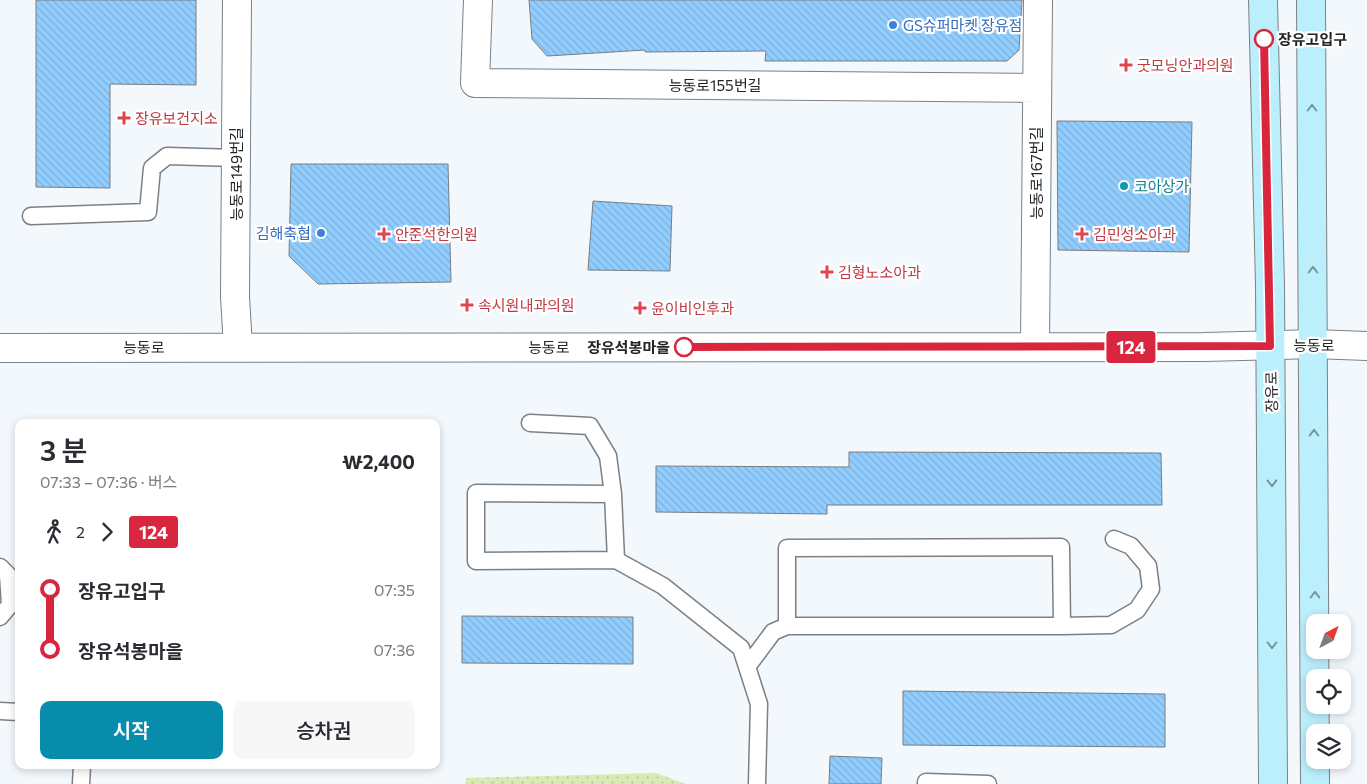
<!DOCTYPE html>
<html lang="ko">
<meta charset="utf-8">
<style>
body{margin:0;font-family:Commissioner,"Noto Sans KR",sans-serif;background:#f7f7f7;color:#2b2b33;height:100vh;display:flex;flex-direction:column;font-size:19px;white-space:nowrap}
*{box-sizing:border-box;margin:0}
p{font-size:16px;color:#7c7c81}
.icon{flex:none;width:28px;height:28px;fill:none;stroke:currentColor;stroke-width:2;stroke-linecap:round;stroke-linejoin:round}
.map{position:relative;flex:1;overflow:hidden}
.drawer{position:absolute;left:15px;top:419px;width:425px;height:350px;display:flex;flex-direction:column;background:#fff;border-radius:10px;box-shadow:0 2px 8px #0003}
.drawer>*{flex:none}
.badge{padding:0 10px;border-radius:4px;font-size:18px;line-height:32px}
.needle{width:32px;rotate:41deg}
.fabs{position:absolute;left:1306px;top:614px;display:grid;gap:10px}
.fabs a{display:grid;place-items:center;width:45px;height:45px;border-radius:10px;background:#fff;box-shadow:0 2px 8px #0003;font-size:25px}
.map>.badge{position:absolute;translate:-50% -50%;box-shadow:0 0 0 2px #fff}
.legs{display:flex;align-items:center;gap:8px;height:55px;padding:0 25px;font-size:16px}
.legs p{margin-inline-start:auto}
.overview{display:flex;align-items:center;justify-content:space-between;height:85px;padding:0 25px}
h1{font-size:28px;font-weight:600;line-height:38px}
.cta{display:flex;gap:10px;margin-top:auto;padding:10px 25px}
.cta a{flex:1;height:58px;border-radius:10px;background:#088cac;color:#fff;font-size:20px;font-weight:600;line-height:58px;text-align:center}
.cta a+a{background:#f7f7f7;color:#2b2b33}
ul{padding:0 25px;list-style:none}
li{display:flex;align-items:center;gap:18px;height:60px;font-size:19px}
li i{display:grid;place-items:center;width:8px;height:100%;margin:0 6px;background:currentColor}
li i::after{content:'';width:12px;height:12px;margin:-6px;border:4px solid;border-radius:50%;background:#fff}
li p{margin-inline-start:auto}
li:first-child i{background:linear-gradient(#0000 50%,currentColor 0)}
li:last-child i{background:linear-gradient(currentColor 50%,#0000 0)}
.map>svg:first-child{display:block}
.park{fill:url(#park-dots)}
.building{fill:url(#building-back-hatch);stroke:#797d81}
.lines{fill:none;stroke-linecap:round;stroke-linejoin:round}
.service-casing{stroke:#7c8084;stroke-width:19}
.minor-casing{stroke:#7c8084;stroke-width:30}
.tertiary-casing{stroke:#7c8084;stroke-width:30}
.secondary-casing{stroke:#7c8084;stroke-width:30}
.service{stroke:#fff;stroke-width:16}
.minor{stroke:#fff;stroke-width:28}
.tertiary{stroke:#fff;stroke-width:28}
.secondary{stroke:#bceffc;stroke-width:28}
.oneway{stroke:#77939b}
.line-1-casing{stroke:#fff;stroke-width:11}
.line-1{stroke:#d7263d;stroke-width:8}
.shop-dot{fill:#3f7fe0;stroke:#fff;stroke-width:2}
.stop-1-dot{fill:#fff;stroke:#d7263d;stroke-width:2.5}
.health-dot{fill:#e0444e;stroke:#fff;stroke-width:2}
.culture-dot{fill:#0f9aa8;stroke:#fff;stroke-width:2}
.labels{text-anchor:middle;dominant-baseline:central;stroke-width:4.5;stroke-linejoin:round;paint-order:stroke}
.shop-label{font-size:15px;fill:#366cbe;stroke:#fff;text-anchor:start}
.stop-label{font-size:15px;font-weight:bold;fill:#222325;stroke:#fff;text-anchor:start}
.health-label{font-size:15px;fill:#be3a42;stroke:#fff;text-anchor:start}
.street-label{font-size:15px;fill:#222325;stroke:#fff}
.culture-label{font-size:15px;fill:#0d838f;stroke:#fff;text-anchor:start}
</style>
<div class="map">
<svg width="1367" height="784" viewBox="0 0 1367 784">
<defs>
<pattern id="park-dots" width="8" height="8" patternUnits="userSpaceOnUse" patternTransform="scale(1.25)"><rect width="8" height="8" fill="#daeab4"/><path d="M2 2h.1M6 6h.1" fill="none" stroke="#bbc89b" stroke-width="1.8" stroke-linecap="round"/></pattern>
<pattern id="building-back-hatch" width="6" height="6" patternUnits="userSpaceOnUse" patternTransform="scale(1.25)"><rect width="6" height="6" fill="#91cdfe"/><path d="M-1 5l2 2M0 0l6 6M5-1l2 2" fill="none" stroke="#7db0da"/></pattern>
</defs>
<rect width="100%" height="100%" fill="#f3f8fd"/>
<path class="park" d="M656 773 686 784H465L466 778Z"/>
<path class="building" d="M36 0H196V85L110 84V188L36 187Z
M529 0H1022L1019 50 1007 61H765L766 51 645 52V50L547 56 532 39Z
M1057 121 1192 122 1189 252 1058 250Z
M291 164H448L451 282 318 284 289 256Z
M593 201 672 206 670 271 588 270Z
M849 452 1161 453 1162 505H827V514L656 512V466L849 467Z
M462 616 633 617V664L462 663Z
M903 691 1165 694V747L903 745Z
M830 756 882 758 881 784H829Z"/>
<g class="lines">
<defs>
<path id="service" d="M31 216 148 212 152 168 167 156 236 158
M530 423 590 426 608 456 613 494
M616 560 613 494 476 493V561L616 560 663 586 741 648 759 704 757 784
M0 567 8 575 10 605 0 617
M1062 626 1111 625 1137 610 1151 589 1148 566 1131 546 1114 539
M747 667 773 632 787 626H1062L1061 547 787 548V626
M0 711 19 712
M81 784 82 765
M926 784V782L988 784"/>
<path id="minor" d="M237 0 235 297 238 347
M478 0 475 83 1037 88
M1035 347 1038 0"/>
<path id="tertiary" d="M0 348 1204 347 1314 344 1367 346"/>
<path id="secondary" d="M1263 0 1270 285 1273 784
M1311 0 1315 784"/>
</defs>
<use href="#service" class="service-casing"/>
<use href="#minor" class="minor-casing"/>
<use href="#tertiary" class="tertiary-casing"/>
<use href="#secondary" class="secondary-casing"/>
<use href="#service" class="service"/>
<use href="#minor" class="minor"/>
<use href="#tertiary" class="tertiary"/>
<use href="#secondary" class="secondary"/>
</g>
<defs><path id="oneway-chevron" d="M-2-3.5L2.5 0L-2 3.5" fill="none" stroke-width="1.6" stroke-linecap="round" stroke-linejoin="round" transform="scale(1.25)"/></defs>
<g class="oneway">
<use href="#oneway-chevron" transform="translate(1312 108) rotate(-90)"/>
<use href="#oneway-chevron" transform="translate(1313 270) rotate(-90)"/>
<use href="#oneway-chevron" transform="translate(1314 433) rotate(-90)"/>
<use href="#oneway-chevron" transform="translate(1272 483) rotate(89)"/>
<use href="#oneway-chevron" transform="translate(1315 595) rotate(-90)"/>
<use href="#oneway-chevron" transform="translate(1272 645) rotate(90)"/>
</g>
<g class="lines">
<defs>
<path id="line-1" d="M684 347 1270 346 1264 39"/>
</defs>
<use href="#line-1" class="line-1-casing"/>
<use href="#line-1" class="line-1"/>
</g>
<g class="shop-dot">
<circle cx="893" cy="25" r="5"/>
<circle cx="321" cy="233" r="5"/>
</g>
<g class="stop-1-dot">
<circle cx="1264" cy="39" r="9"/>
<circle cx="684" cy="347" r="9"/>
</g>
<g class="health-dot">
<path d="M1123.5 57.5h5v5h5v5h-5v5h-5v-5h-5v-5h5z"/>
<path d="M121.5 110.5h5v5h5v5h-5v5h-5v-5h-5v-5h5z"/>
<path d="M381.5 226.5h5v5h5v5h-5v5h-5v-5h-5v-5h5z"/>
<path d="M1079.5 226.5h5v5h5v5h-5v5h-5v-5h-5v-5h5z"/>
<path d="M824.5 264.5h5v5h5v5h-5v5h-5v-5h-5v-5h5z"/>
<path d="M464.5 297.5h5v5h5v5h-5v5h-5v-5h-5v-5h5z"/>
<path d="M637.5 300.5h5v5h5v5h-5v5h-5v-5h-5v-5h5z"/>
</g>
<circle class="culture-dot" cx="1124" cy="186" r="5"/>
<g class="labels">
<g class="shop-label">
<text x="903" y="25">GS슈퍼마켓 장유점</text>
<text x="311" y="233" text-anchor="end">김해축협</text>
</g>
<g class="stop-label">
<text x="1278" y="39">장유고입구</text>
<text x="670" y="347" text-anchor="end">장유석봉마을</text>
</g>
<g class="health-label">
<text x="1137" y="65">굿모닝안과의원</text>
<text x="135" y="118">장유보건지소</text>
<text x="395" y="234">안준석한의원</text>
<text x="1093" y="234">김민성소아과</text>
<text x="838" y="272">김형노소아과</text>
<text x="478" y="305">속시원내과의원</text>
<text x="651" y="308">윤이비인후과</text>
</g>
<g class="street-label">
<text x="715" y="85">능동로155번길</text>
<text transform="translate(1036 173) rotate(-90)">능동로167번길</text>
<text transform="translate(236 174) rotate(-90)">능동로149번길</text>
<text x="1314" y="345">능동로</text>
<text x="144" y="347">능동로</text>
<text x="549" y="347">능동로</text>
<text transform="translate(1271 392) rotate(-91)">장유로</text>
</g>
<g class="culture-label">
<text x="1134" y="186">코아상가</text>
</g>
</g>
</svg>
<div class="fabs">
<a><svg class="needle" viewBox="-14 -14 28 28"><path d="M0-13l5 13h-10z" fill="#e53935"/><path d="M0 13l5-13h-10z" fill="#7c7c81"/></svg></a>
<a><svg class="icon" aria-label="locate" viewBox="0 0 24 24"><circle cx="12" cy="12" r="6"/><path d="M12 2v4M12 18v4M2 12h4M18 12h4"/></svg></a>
<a><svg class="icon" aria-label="layers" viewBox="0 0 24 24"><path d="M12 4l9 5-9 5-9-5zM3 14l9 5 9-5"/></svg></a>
</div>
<b class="badge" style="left:1131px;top:347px;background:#d7263d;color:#fff">124</b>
<section class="drawer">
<div class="overview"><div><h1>3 분</h1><p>07:33 – 07:36 · 버스</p></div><b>₩2,400</b></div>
<div class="legs"><svg class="icon" aria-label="walk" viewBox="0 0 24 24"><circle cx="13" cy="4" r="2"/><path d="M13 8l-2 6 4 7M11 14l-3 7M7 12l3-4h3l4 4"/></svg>2<svg class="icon" aria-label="forward" viewBox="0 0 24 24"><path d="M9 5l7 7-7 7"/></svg><b class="badge" style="background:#d7263d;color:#fff">124</b></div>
<ul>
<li><i style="color:#d7263d"></i><b>장유고입구</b><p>07:35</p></li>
<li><i style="color:#d7263d"></i><b>장유석봉마을</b><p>07:36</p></li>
</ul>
<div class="cta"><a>시작</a><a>승차권</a></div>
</section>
</div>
